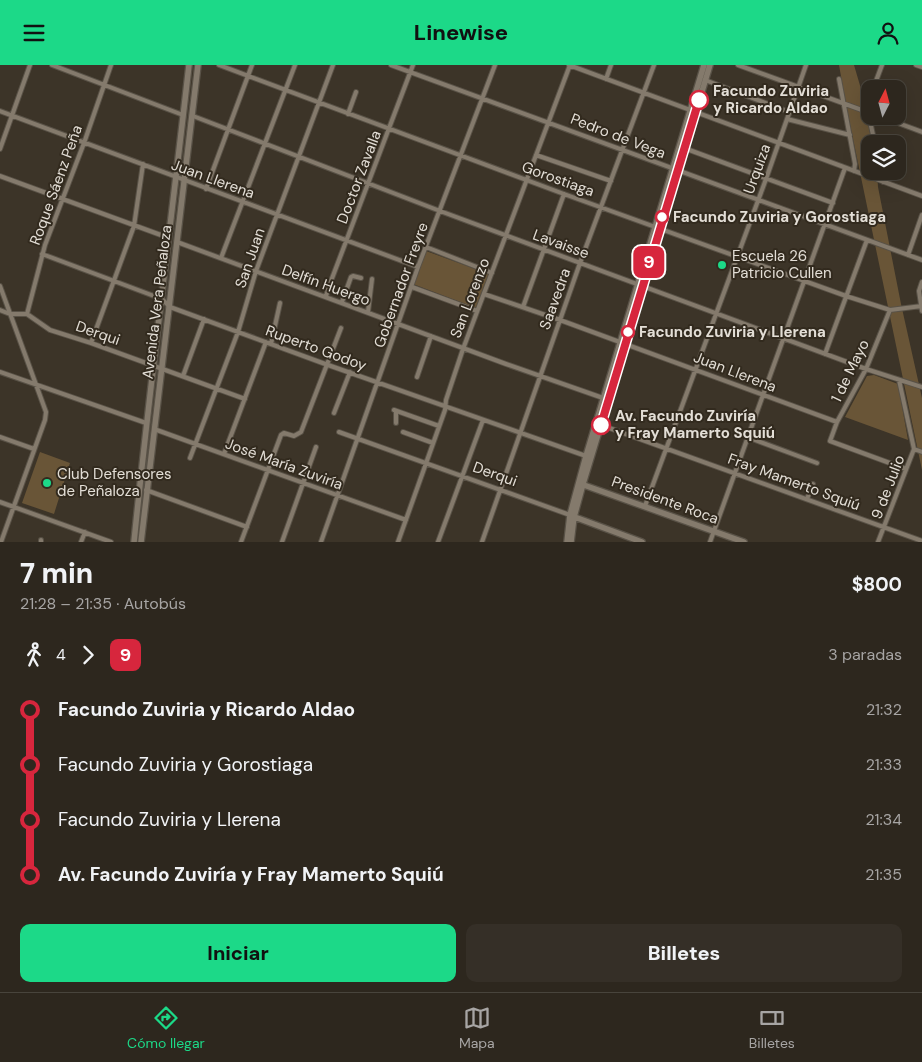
<!DOCTYPE html>
<html lang="es">
<meta charset="utf-8">
<style>
body{margin:0;font-family:"DM Sans",sans-serif;background:#352f27;color:#f1f3f6;height:100vh;display:flex;flex-direction:column;font-size:19px;white-space:nowrap}
*{box-sizing:border-box;margin:0}
p{font-size:16px;color:#a7a5a4}
.icon{flex:none;width:28px;height:28px;fill:none;stroke:currentColor;stroke-width:2;stroke-linecap:round;stroke-linejoin:round}
.map{position:relative;height:477px;overflow:hidden}
.drawer{display:flex;flex-direction:column;background:#2d271e;flex:1}
.drawer>*{flex:none}
.badge{padding:0 10px;border-radius:8px;font-size:18px;line-height:32px}
.needle{width:32px;rotate:6deg}
.tools{position:absolute;left:861px;top:15px;display:grid;gap:10px}
.tools a{display:grid;place-items:center;width:45px;height:45px;border-radius:10px;background:#2d271e;box-shadow:0 5px 20px #0002,0 0 0 1px #48443c;font-size:25px}
.map>.badge{position:absolute;translate:-50% -50%;box-shadow:0 0 0 2px #fff}
.legs{display:flex;align-items:center;gap:8px;height:55px;padding:0 20px;font-size:16px}
.legs p{margin-inline-start:auto}
.head{display:flex;align-items:center;justify-content:space-between;height:85px;padding:0 20px}
h1{font-size:28px;font-weight:800;line-height:38px}
.action{display:flex;gap:10px;margin-top:auto;padding:10px 20px}
.action a{flex:1;height:58px;border-radius:10px;background:#1cd988;color:#111;font-size:20px;font-weight:800;line-height:58px;text-align:center}
.action a+a{background:#352f27;color:#f1f3f6}
ul{padding:0 20px;list-style:none}
li{display:flex;align-items:center;gap:18px;height:55px;font-size:19px}
li i{display:grid;place-items:center;width:8px;height:100%;margin:0 6px;background:currentColor}
li i::after{content:'';width:12px;height:12px;margin:-6px;border:4px solid;border-radius:50%;background:#2d271e}
li p{margin-inline-start:auto}
li:first-child i{background:linear-gradient(#0000 50%,currentColor 0)}
li:last-child i{background:linear-gradient(currentColor 50%,#0000 0)}
header{display:flex;justify-content:space-between;align-items:center;height:65px;padding:0 20px;background:#1cd988;color:#111;font-size:22px;font-weight:800}
.dock{display:flex;justify-content:space-around;align-items:center;height:70px;border-top:1px solid #48443c;background:#2d271e;font-size:14px;color:#a7a5a4}
.dock a{display:grid;justify-items:center;gap:2px}
.dock .on{color:#1cd988}
.map>svg:first-child{display:block}
.green{fill:#695537}
.lines{fill:none;stroke-linecap:round;stroke-linejoin:round}
.street-casing{stroke:#595247;stroke-width:6}
.secondary-casing{stroke:#595247;stroke-width:8}
.street{stroke:#847a6c;stroke-width:4}
.secondary{stroke:#847a6c;stroke-width:5.5}
.line-1-casing{stroke:#fff;stroke-width:11}
.line-1{stroke:#d7263d;stroke-width:8}
.stop-1-dot{fill:#fff;stroke:#d7263d;stroke-width:2.5}
.poi-dot{fill:#1cd988;stroke:#322a1e;stroke-width:2}
.labels{text-anchor:middle;dominant-baseline:central;stroke-width:4;stroke-linejoin:round;paint-order:stroke}
.stop-label{font-size:15px;font-weight:bold;fill:#e3ded6;stroke:#322a1e;text-anchor:start}
.street-label{font-size:15px;fill:#e3ded6;stroke:#322a1e}
.poi-label{font-size:15px;fill:#e3ded6;stroke:#322a1e;text-anchor:start}
</style>
<header><svg class="icon" aria-label="menu" viewBox="0 0 24 24"><path d="M4 6h16M4 12h16M4 18h16"/></svg>Linewise<svg class="icon" aria-label="person" viewBox="0 0 24 24"><circle cx="12" cy="8" r="4"/><path d="M4 21q1-7 8-7t8 7"/></svg></header>
<div class="map">
<svg width="922" height="477" viewBox="0 0 922 477">
<rect width="100%" height="100%" fill="#3c3428"/>
<path class="green" d="M839 0H854L864 34 872 79H870V106H877L878 122 901 239 922 333V405L847 45Z
M426 186 489 209 476 243 413 219Z
M874 310 898 319 908 375 845 352 867 311Z
M40 387 70 398 54 449 22 438Z"/>
<g class="lines">
<defs>
<path id="street" d="M52 0 183 50
M219 0 564 129 846 231 890 245 922 241
M391 0 922 195
M569 0 922 131
M738 0 870 48
M916 0 922 2
M606 14 611 0
M839 14 855 99 854 106
M705 15 789 47
M873 24 882 0
M0 46 418 202
M865 46 870 33
M868 47 875 79
M348 49 356 27
M193 51 440 146 866 304 922 322
M879 51 922 67
M787 54 850 70
M684 83 833 138
M0 84 30 0
M536 90 611 116
M881 106 883 117
M0 111 169 173
M206 124 252 0
M177 177 506 299 603 333
M426 182 492 208
M42 189 162 234 170 242 328 300 586 391
M908 190 922 150
M221 193 295 0
M922 217 919 226 922 246
M0 221 46 347 45 355 1 477
M412 222 477 246
M484 229 560 255 837 357
M326 231 331 216 413 0
M342 237 351 212 353 211 361 213
M523 242 564 129
M0 245 10 249H27L50 265 91 278 245 334
M890 245 866 304 837 357 830 376 906 404
M368 247 372 214
M27 249 45 180 84 78 111 0
M91 278 134 161 143 99
M271 279 280 238
M825 289 867 175
M0 307 146 358
M183 311 204 254
M417 312 431 271
M394 345 439 361
M334 348 350 307
M396 358V346
M601 360 922 476
M154 364 406 455
M339 367 570 450
M403 367 433 378
M0 372 34 384
M747 372 817 398
M914 384 922 387
M224 389 266 277
M190 393 238 267 256 206 333 0
M146 425 247 462
M807 434 813 419
M0 437 111 477
M645 441 766 114 806 0
M41 477V475
M81 477 85 467
M241 477 281 370 284 368 294 371 301 367 341 263
M282 477 316 382
M321 477 418 202 495 0
M398 477 445 345 446 335 463 284 570 0
M438 477 483 355
M482 477 580 198 654 0
M710 477 845 103
M878 477 914 384 899 315"/>
<path id="secondary" d="M581 419 744 477
M572 451 642 477
M134 477C150 318 171 159 189 0
M141 477 198 0
M567 477 570 450 586 391 704 0
M571 477 574 452 583 419 710 0"/>
</defs>
<use href="#street" class="street-casing"/>
<use href="#secondary" class="secondary-casing"/>
<use href="#street" class="street"/>
<use href="#secondary" class="secondary"/>
</g>
<g class="lines">
<defs>
<path id="line-1" d="M601 360 699 35"/>
</defs>
<use href="#line-1" class="line-1-casing"/>
<use href="#line-1" class="line-1"/>
</g>
<g class="stop-1-dot">
<circle cx="699" cy="35" r="9"/>
<circle cx="662" cy="152" r="6"/>
<circle cx="628" cy="267" r="6"/>
<circle cx="601" cy="360" r="9"/>
</g>
<g class="poi-dot">
<circle cx="722" cy="200" r="5"/>
<circle cx="47" cy="418" r="5"/>
</g>
<g class="labels">
<g class="stop-label">
<text x="713" y="26">Facundo Zuviria<tspan x="713" dy="17">y Ricardo Aldao</tspan></text>
<text x="673" y="152">Facundo Zuviria y Gorostiaga</text>
<text x="639" y="267">Facundo Zuviria y Llerena</text>
<text x="615" y="351">Av. Facundo Zuviría<tspan x="615" dy="17">y Fray Mamerto Squiú</tspan></text>
</g>
<g class="street-label">
<text transform="translate(618 71) rotate(21)">Pedro de Vega</text>
<text transform="translate(757 104) rotate(-70)">Urquiza</text>
<text transform="translate(359 112) rotate(-69)">Doctor Zavalla</text>
<text transform="translate(213 114) rotate(20)">Juan Llerena</text>
<text transform="translate(558 114) rotate(20)">Gorostiaga</text>
<text transform="translate(56 120) rotate(-70)">Roque Sáenz Peña</text>
<text transform="translate(561 179) rotate(20)">Lavaisse</text>
<text transform="translate(250 193) rotate(-71)">San Juan</text>
<text transform="translate(326 220) rotate(20)">Delfín Huergo</text>
<text transform="translate(401 220) rotate(-70)">Gobernador Freyre</text>
<text transform="translate(470 233) rotate(-69)">San Lorenzo</text>
<text transform="translate(555 234) rotate(-70)">Saavedra</text>
<text transform="translate(157 237) rotate(-83)">Avenida Vera Peñaloza</text>
<text transform="translate(98 268) rotate(19)">Derqui</text>
<text transform="translate(316 283) rotate(20)">Ruperto Godoy</text>
<text transform="translate(850 306) rotate(-64)">1 de Mayo</text>
<text transform="translate(735 307) rotate(21)">Juan Llerena</text>
<text transform="translate(284 399) rotate(20)">José María Zuviría</text>
<text transform="translate(495 409) rotate(20)">Derqui</text>
<text transform="translate(794 417) rotate(20)">Fray Mamerto Squiú</text>
<text transform="translate(888 422) rotate(-69)">9 de Julio</text>
<text transform="translate(665 435) rotate(20)">Presidente Roca</text>
</g>
<g class="poi-label">
<text x="732" y="191">Escuela 26<tspan x="732" dy="17">Patricio Cullen</tspan></text>
<text x="57" y="409">Club Defensores<tspan x="57" dy="17">de Peñaloza</tspan></text>
</g>
</g>
</svg>
<div class="tools">
<a><svg class="needle" viewBox="-14 -14 28 28"><path d="M0-13l5 13h-10z" fill="#e53935"/><path d="M0 13l5-13h-10z" fill="#a7a5a4"/></svg></a>
<a><svg class="icon" aria-label="layers" viewBox="0 0 24 24"><path d="M12 4l9 5-9 5-9-5zM3 14l9 5 9-5"/></svg></a>
</div>
<b class="badge" style="left:649px;top:197px;background:#d7263d;color:#fff">9</b>
</div>
<section class="drawer">
<div class="head"><div><h1>7 min</h1><p>21:28 – 21:35 · Autobús</p></div><b>$800</b></div>
<div class="legs"><svg class="icon" aria-label="walk" viewBox="0 0 24 24"><circle cx="13" cy="4" r="2"/><path d="M13 8l-2 6 4 7M11 14l-3 7M7 12l3-4h3l4 4"/></svg>4<svg class="icon" aria-label="forward" viewBox="0 0 24 24"><path d="M9 5l7 7-7 7"/></svg><b class="badge" style="background:#d7263d;color:#fff">9</b><p>3 paradas</p></div>
<ul>
<li><i style="color:#d7263d"></i><b>Facundo Zuviria y Ricardo Aldao</b><p>21:32</p></li>
<li><i style="color:#d7263d"></i><span>Facundo Zuviria y Gorostiaga</span><p>21:33</p></li>
<li><i style="color:#d7263d"></i><span>Facundo Zuviria y Llerena</span><p>21:34</p></li>
<li><i style="color:#d7263d"></i><b>Av. Facundo Zuviría y Fray Mamerto Squiú</b><p>21:35</p></li>
</ul>
<div class="action"><a>Iniciar</a><a>Billetes</a></div>
</section>
<nav class="dock">
<a class="on"><svg class="icon" aria-label="directions" viewBox="0 0 24 24"><path d="M12 3l9 9-9 9-9-9zM9 14v-3h6M13 9l2 2-2 2"/></svg>Cómo llegar</a>
<a><svg class="icon" aria-label="map" viewBox="0 0 24 24"><path d="M3 6l6-2 6 2 6-2v14l-6 2-6-2-6 2zM9 4v14M15 6v14"/></svg>Mapa</a>
<a><svg class="icon" aria-label="tickets" viewBox="0 0 24 24"><path d="M3 7h18v10H3zM15 7v10"/></svg>Billetes</a>
</nav>
